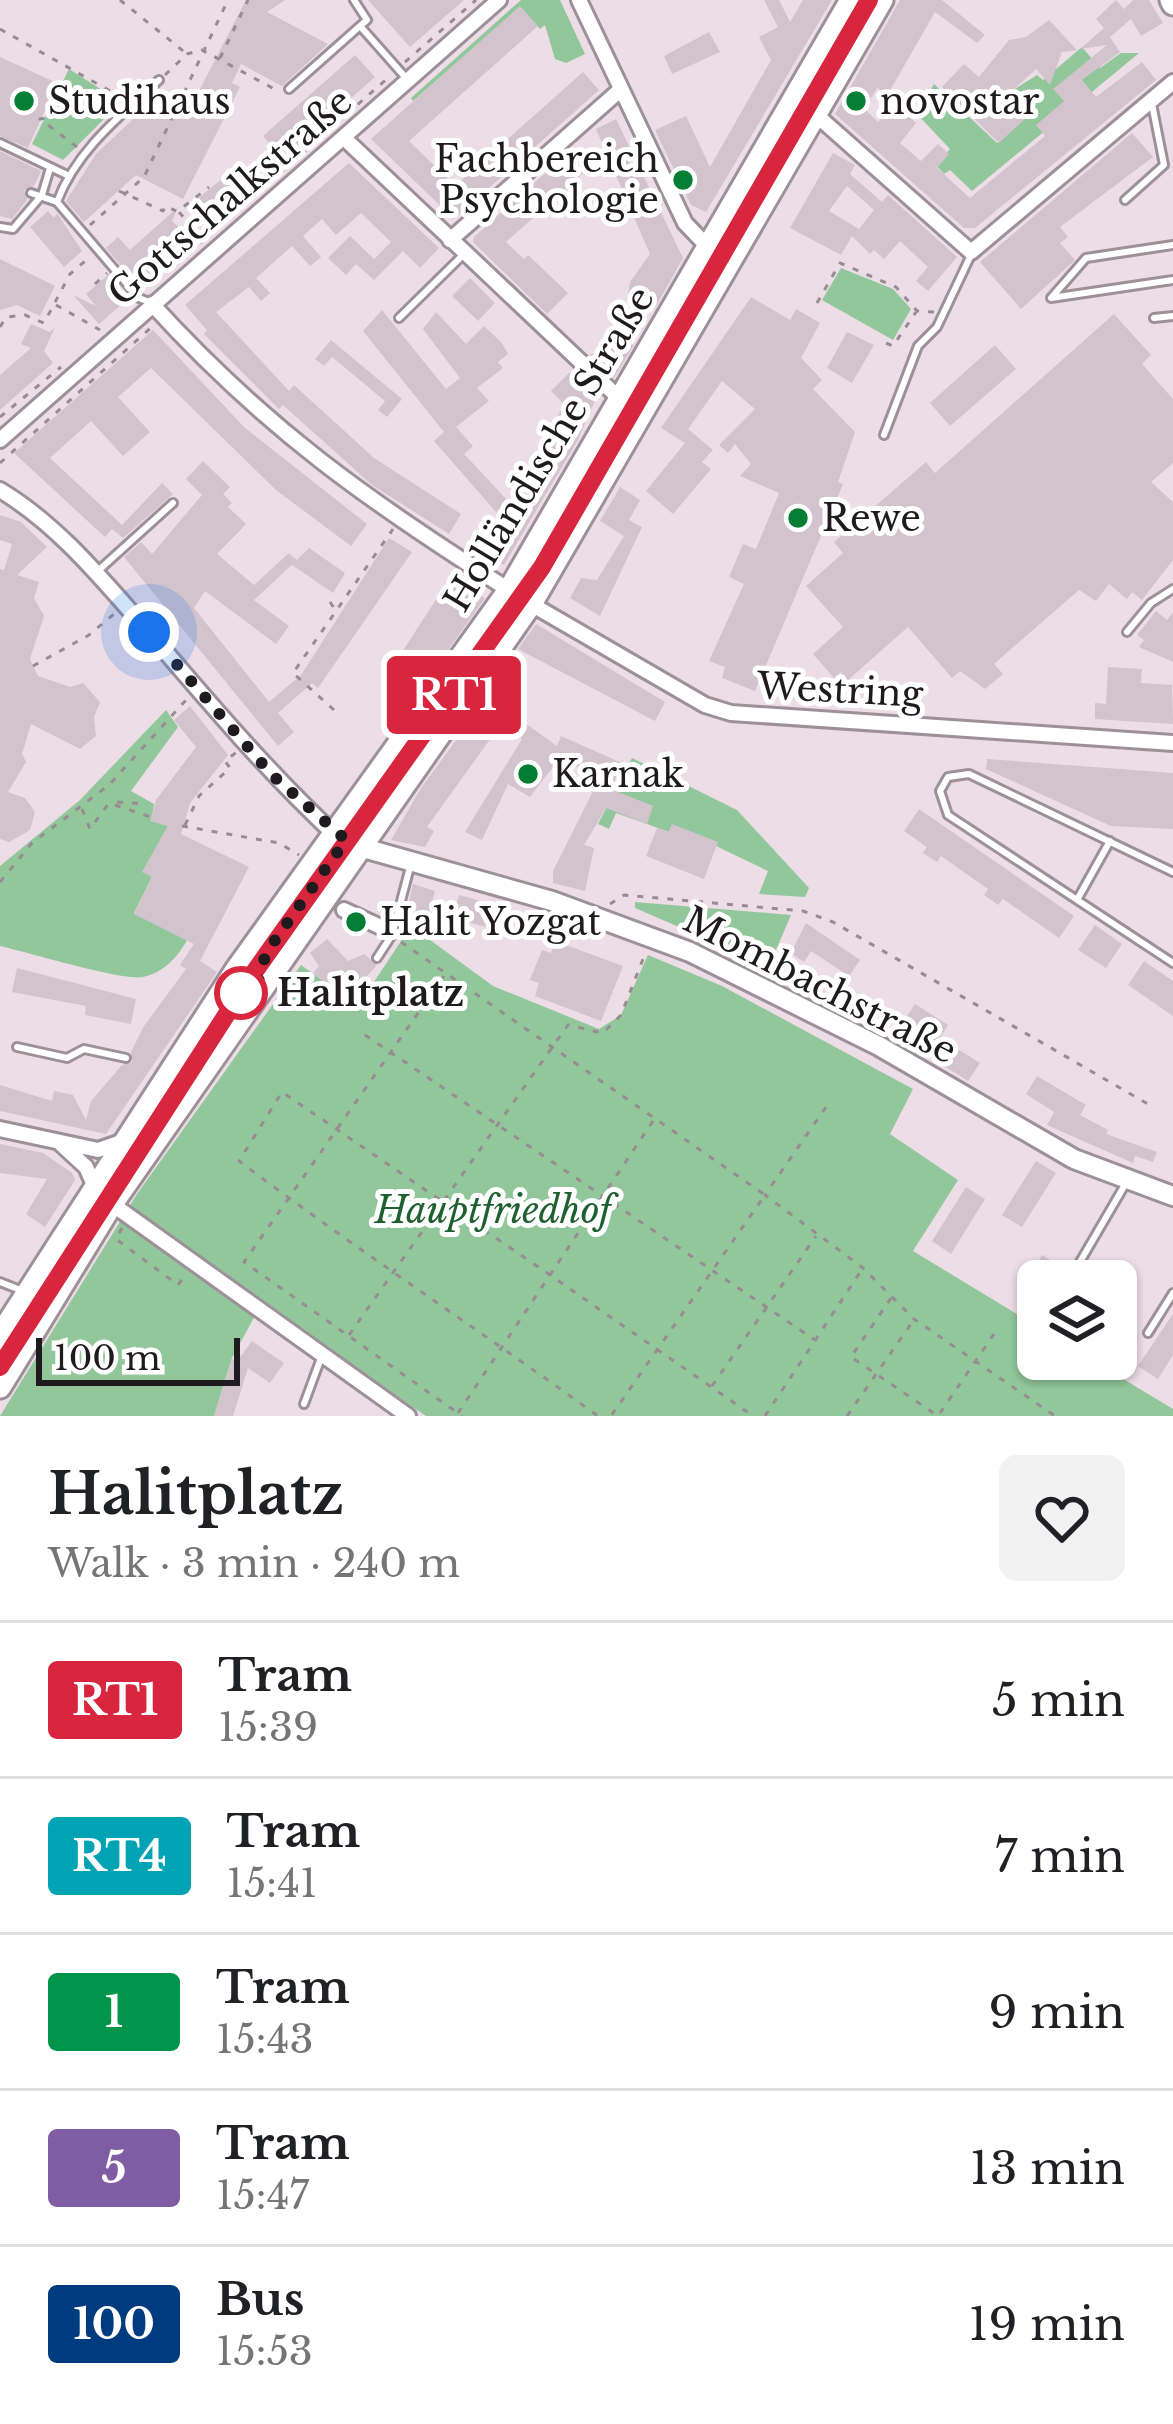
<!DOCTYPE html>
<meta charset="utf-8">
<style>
body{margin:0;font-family:"Libre Baskerville",serif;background:#f2f2f2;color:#202124;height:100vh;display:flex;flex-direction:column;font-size:45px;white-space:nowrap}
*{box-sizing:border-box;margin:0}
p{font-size:39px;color:#757577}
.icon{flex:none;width:66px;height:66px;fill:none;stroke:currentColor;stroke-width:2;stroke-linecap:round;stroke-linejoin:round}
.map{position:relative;height:1416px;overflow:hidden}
.drawer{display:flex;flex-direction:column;background:#fff;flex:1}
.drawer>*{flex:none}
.badge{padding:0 24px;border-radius:9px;font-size:42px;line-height:78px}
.tools{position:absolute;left:1017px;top:1260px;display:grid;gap:24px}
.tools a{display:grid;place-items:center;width:120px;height:120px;border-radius:18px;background:#fff;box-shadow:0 3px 9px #0004;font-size:60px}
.scale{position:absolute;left:36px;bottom:30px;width:204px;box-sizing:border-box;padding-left:12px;border:6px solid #1f1a1d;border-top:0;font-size:33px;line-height:42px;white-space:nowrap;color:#1f1a1d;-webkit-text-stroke:9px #fff;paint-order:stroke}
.you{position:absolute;width:60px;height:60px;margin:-30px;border:9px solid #fff;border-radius:50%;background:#1a73e8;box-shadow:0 0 0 18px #1a73e833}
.map>.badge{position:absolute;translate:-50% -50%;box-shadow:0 0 0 6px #fff}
.round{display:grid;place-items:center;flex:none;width:126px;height:126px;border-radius:18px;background:#f2f2f2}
.headline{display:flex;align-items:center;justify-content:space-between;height:204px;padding:0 48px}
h1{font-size:57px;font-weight:800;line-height:90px}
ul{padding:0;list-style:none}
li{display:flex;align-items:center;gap:36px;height:156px;padding:0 48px;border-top:3px solid #e0e0e0}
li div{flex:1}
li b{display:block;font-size:45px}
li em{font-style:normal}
li .badge{min-width:132px;font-weight:700;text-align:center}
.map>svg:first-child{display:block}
.green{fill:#92c79b}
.building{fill:#d2c3cc;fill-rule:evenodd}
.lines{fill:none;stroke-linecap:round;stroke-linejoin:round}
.lane-casing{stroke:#9e9098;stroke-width:12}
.street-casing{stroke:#9e9098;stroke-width:20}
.secondary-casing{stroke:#9e9098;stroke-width:24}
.primary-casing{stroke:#9e9098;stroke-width:27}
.path{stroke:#978c92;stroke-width:3;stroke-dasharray:6 9;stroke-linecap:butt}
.lane{stroke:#fff;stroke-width:6}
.street{stroke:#fff;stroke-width:14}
.secondary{stroke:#fff;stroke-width:18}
.primary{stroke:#fff;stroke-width:21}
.tram{stroke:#7f747a;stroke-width:3}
.line-casing{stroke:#fff;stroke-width:27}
.line{stroke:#d7263d;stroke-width:18}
.walk{stroke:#1f1a1d;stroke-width:12;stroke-dasharray:0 21.6}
.poi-dot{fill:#047e35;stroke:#fff;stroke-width:4.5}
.stop-dot{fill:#fff;stroke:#d7263d;stroke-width:6}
.labels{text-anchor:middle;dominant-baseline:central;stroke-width:10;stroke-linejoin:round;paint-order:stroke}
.poi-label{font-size:36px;fill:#1f1a1d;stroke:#fff;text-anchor:start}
.street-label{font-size:36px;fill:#1f1a1d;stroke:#fff}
.stop-label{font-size:36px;font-weight:bold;fill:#1f1a1d;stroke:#fff;text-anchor:start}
.park-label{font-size:36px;font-style:italic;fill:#1f6031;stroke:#fff}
</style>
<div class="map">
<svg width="1173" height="1416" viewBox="0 0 1173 1416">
<rect width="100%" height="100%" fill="#eddde6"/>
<path class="green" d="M521 0H560L585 54 566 63 555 59 545 25 540 29 520 7 413 101 411 98Z
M1082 47 1100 68 1121 53H1139L972 191 950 170 944 174 936 165 950 149 916 113 934 84 997 143 1027 117 1005 95 1037 75 1043 80Z
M69 69 121 102 63 160 32 144Z
M841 268 893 289 911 309 893 340 822 300Z
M166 710 178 727 131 791 154 804 151 821 168 826 143 871 152 877 134 913 187 940C178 957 163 973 143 977 122 981 27 952 0 946V866L80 800Z
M632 758 737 810 809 888 805 897 759 894 768 871 672 825 669 832 616 813 609 829 598 824Z
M635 902 791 915 769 966 635 908Z
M411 926 493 986 599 1029 621 1015 648 955 722 986 913 1089 890 1134 958 1180 913 1251 1038 1327V1359H1090L1173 1409V1416H426L262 1303 232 1358 214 1416H0L137 1194 301 965 358 1006Z"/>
<path class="building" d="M246 0H285L267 12 328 44 282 86 241 64 232 83 240 87 183 199 136 175 84 222 66 201 96 154 150 103 184 120Z
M368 0H464L410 47Z
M764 0H779L790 22 803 0H832L706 212 691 205 655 130 686 116 710 167 771 60 759 37 778 27Z
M900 0H942L985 35 977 43 935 12 888 94 877 88 865 109 878 122 895 104 916 123 900 143 921 161 938 144 949 154 937 168 970 198 1045 136 1036 125 1064 101 1053 89 1107 45 1080 49 1104 28 1096 19 1116 0 1124 9 1133 0H1149L1163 23 1141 36 1131 19 1110 37 1120 52 1082 80 1096 97 1142 62 1156 80 975 228H964L835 114Z
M520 6 538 26 409 141 455 186 583 72 599 90 454 219 371 139Z
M1049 20 1077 50 1062 52 1050 85 1036 69 1014 89 1030 114 999 143 942 87 964 64 979 77 1009 40 1026 37Z
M709 32 720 52 672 74 664 56Z
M355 55 375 77 283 158 263 136Z
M0 57 57 83 28 148 0 136Z
M616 119 683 258 654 310 628 295 630 282 650 254 596 129Z
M1132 133 1153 157 1060 227 1068 237 1060 243 1075 260 1021 309 980 262Z
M571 150 588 169 506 242 524 259 528 255 568 293 547 314 473 242 474 237Z
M0 151 41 171 34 186 24 190 27 200 12 219 0 216Z
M833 153 855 165 850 174 882 202 888 195 957 257 928 291 916 281 928 267 900 241 884 259 874 250 870 254 852 236 841 255 790 228ZM847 186 874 210 859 229 829 211Z
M349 163 439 248 420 268 403 251 374 280 356 264 346 275 328 258 350 236 374 259 391 242 361 213 336 235 322 219 303 236 321 257 310 266 292 246 256 278 270 293 261 301 249 287 216 312 289 391 294 385 374 458 461 514 449 534 372 485 283 405 279 409 204 334 207 330 185 305Z
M234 169 251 189 210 225 191 204Z
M178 207 172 221 194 241 140 288 106 248 118 237 130 250Z
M48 211 54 218 57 213 82 251 64 267 30 227Z
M0 259 55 286 40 316 17 305 0 310Z
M109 274 129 298 99 324 73 295 96 306 86 294Z
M470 278 495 303 478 321 452 296Z
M751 297 790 320 796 309 820 323 801 358 822 380 813 389 855 432 838 482 843 484 755 691 722 678 725 667 709 661 744 584 729 577 743 544 756 549 779 493 740 476 751 464 735 444 728 453 719 445 755 409 722 381 688 429 713 450 702 462 711 469 673 514 646 491 685 443 661 428Z
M382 310 446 389 460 378 423 329 436 312 466 344 484 326 502 343 508 354 498 362 503 368 477 388 489 401 456 427 473 446 464 454 510 503 564 404 551 391 570 372 596 398 578 440 504 565 483 553 503 520 434 441 444 432 363 331Z
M1114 314 1151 355 1142 364 1173 399V463L1151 482 1173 502V560L1142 600 1132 592 1127 599 1109 584 1096 601 1079 590 994 664 1003 674 985 689 960 671 952 678 908 627 848 680 841 672 834 678 813 654 843 627 806 586 843 553 834 542 926 462 935 473Z
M31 324 50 332 55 327 44 351 53 363 0 410V375L31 348 21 344Z
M153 330 244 427 367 524 351 546 276 490 151 368 118 397 150 432 123 456 91 421 50 458 122 525 162 483 173 494 123 538 112 529 105 537 14 453Z
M612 332 634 345 614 378 590 355 601 352Z
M847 332 874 345 852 383 827 368Z
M331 340 402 399 387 417 378 410 385 401 332 357 324 366 315 359Z
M995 345 1016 369 950 426 930 403Z
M203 461 230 487 223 494 232 503 228 507 246 524 217 554 254 585 289 553 297 560 254 600 289 626 276 644 205 591 194 608 269 702 301 675 389 538 412 552 318 688 312 683 278 713 294 732 278 746 124 557 141 542 152 554 202 495 186 479Z
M620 487 640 500 629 520 642 527 600 616 570 598 581 578 597 580 624 536 600 521Z
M0 515 21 522 47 547 17 575 39 582 34 598 44 616 30 659 38 676 70 687 83 683 100 702 94 717 96 736 80 749 31 724 22 754 26 762 8 792 25 798 35 812 30 830 9 842 0 839V569L4 570 12 544 0 540Z
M309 548 345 573 333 593 292 565Z
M450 578 485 598 433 671 404 649Z
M1156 611 1167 620 1173 612V662L1139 647 1144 640 1137 635Z
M536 624 665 702 655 721 518 649Z
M1108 667 1142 669 1141 683 1172 685 1173 724 1095 719V703L1106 704Z
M495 687 522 714 518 718 557 746 561 736 622 763 611 789 653 806 647 824 606 808 584 845 594 848 585 891 553 883V871L600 777 559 759 530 797 508 784 482 840 465 832 522 739 501 724 427 827 434 831 425 847 391 840 421 788Z
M190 706 228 755 190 803 181 834 249 867 200 961 217 972 106 1134 0 1111V1085L52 1101 54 1091 73 1095 86 1120 91 1101 122 1065 132 1062 131 1052 144 1026 186 969 180 965 194 944 134 914 152 877 142 872 168 826 150 821 156 800 196 747 174 720Z
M987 759 1173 773V829L1111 826 986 769Z
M919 809 1074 916 1059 938 1003 899 998 905 984 895 988 889 941 856 937 862 923 853 927 847 904 831Z
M672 824 718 842 704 879 646 856 657 828 669 832Z
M413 884 435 891 427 920 436 923 432 937 404 920 414 902 409 901Z
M459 895 492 904 486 927 453 918Z
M806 923 860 960 849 976 811 951 804 962 791 953Z
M1095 925 1122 944 1106 968 1078 950Z
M327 939 348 961 364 954 377 965 357 987 351 982 346 988 331 978 327 983 313 973 319 966 310 953Z
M555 941 623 966 601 1021 535 996 539 983 530 980 542 950 551 953Z
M1144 961 1173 981V1016L1128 985Z
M17 968 136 999 131 1024 85 1015 86 1006 12 992Z
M915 1004 948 1025 940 1038 980 1063 968 1081 895 1035Z
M1037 1076 1086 1105 1080 1115 1108 1130 1106 1134 1157 1152 1153 1162 1135 1156 1133 1163 1047 1125 1054 1112 1026 1094Z
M0 1144 43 1153 72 1173 75 1180 45 1227 26 1214 47 1179 0 1173Z
M1036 1161 1056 1173 1022 1227 1002 1215Z
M966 1187 985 1199 951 1254 932 1241Z
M1042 1255 1085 1281H1035L1029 1278Z
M1173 1314V1355L1158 1379 1138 1366Z
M252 1341 284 1363 270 1383 248 1368 233 1416H214L232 1359 238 1360Z"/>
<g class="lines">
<defs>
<path id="lane" d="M354 0 367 20 360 26 406 78
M289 89 360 26
M0 143 67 175
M31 193 57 202
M1125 200 1164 165 1152 104
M0 227 13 229 42 195 50 168
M1173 245 1086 258 1051 298 1173 280
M149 302 139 298 57 202C76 151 120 116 159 80
M399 318 465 253
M1154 318 1173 316
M884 435 918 346 937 327 971 255
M99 570 173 503
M1127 632 1151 603 1173 589
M1173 872 969 774 948 777 940 791 948 815 1173 963
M1077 900 1110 841
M377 958 392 935 410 867
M259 980 266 953 343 845
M17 1047 67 1058 84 1049 126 1058
M1077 1267 1126 1183
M0 1282 23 1291
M1148 1333 1173 1293
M304 1404 321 1358"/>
<path id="street" d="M579 0 685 223 709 248
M814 113 971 252 1173 82
M344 138 621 400
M450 240 620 90
M152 304C265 428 368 501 509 590
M0 440 499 0
M0 490C58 525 101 578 146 629 206 699 265 769 332 832
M531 604 705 705 731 713 1173 743
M344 910 383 928
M0 1129 98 1150 121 1142
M61 1144 86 1167 94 1185
M107 1173 106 1191 112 1204 408 1416"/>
<path id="secondary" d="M332 832 360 847 552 901 690 952 879 1046 1074 1159 1173 1196"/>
<path id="primary" d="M1171 0 1173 4
M0 1335 236 970 509 590 851 0
M0 1387 112 1204 531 604 882 0"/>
</defs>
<use href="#lane" class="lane-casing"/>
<use href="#street" class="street-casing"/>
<use href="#secondary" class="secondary-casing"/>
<use href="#primary" class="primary-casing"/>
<path class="path" d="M120 0 187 54
M0 29 126 100
M220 58 248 0
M405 62 476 0
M165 75 187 54 202 50 280 92
M77 147 40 119 119 105
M119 191 163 211 166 206 176 211
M90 225 144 177 228 0
M203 239 178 211 209 187
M189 253 389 77
M95 284 107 273
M817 303 840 263 896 287 917 311 934 312
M56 305 100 330
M0 327 6 317 25 315 44 323 70 274 91 256
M886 343 893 346 916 312
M0 417 61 367
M0 463 155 324
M330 602 336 611
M33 666 89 635 114 614
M334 710 293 673 393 529
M117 802 144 804
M82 809 90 829 109 803 151 817
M185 825 199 796 230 768 225 761 238 751
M182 826 279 843 299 855
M0 882 32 843 109 785 186 700
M610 904 624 895 803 911 833 922 1148 1104
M401 942 765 1195 611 1416
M444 976 244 1262 462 1416
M365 1035 815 1340
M826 1107 765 1195 863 1268 914 1319 1055 1416
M653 1121 550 1275 753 1416
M122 1228 116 1239 178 1285 186 1274
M891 1298 851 1357 938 1416 994 1334
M349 1335 568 1025 603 1033 621 1015 645 954
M712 1386 816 1236
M458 1413 550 1275 282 1092 239 1161C356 1249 479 1330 598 1416
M765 1416 863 1268
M847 1416 913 1321"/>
<use href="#lane" class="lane"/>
<use href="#street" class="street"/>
<use href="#secondary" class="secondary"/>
<use href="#primary" class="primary"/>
<path class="tram" d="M0 1367 251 978 542 567 869 0"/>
</g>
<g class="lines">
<defs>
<path id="line" d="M0 1367 250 978 542 567 869 0"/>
</defs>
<use href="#line" class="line-casing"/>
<use href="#line" class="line"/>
<path class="walk" d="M149 632 272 775 346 840 266 953 253 1001 241 993"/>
</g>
<g class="poi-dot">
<circle cx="24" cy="101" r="12"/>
<circle cx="856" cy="101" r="12"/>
<circle cx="683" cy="180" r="12"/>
<circle cx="798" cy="518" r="12"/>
<circle cx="528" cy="774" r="12"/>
<circle cx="356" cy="922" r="12"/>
</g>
<circle class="stop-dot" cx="241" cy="993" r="24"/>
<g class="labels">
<g class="poi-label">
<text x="48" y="101">Studihaus</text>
<text x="880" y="101">novostar</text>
<text x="659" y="159" text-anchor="end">Fachbereich<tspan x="659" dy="41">Psychologie</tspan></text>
<text x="822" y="518">Rewe</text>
<text x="552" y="774">Karnak</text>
<text x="380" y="922">Halit Yozgat</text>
</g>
<g class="street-label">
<text transform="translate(230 197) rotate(-41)">Gottschalkstraße</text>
<text transform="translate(549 449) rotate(-59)">Holländische Straße</text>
<text transform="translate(840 690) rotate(3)">Westring</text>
<text transform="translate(820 985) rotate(27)">Mombachstraße</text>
</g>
<g class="stop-label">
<text x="277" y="993">Halitplatz</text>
</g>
<g class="park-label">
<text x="493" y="1210">Hauptfriedhof</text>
</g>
</g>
</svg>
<div class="tools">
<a><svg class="icon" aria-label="layers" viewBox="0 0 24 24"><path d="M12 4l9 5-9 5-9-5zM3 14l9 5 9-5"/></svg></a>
</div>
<div class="scale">100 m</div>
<div class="you" style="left:149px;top:632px"></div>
<b class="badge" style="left:454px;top:695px;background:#d7263d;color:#fff">RT1</b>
</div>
<section class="drawer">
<div class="headline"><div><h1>Halitplatz</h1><p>Walk · 3 min · 240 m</p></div><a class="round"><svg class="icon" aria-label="heart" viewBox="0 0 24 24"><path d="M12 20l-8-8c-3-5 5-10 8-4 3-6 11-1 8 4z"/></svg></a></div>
<ul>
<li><span class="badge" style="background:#d7263d;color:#fff">RT1</span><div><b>Tram</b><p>15:39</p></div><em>5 min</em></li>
<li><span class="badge" style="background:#00a3b4;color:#fff">RT4</span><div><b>Tram</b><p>15:41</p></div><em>7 min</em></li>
<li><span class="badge" style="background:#00954b;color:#fff">1</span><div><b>Tram</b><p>15:43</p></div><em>9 min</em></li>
<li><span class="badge" style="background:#7f5ca3;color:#fff">5</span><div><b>Tram</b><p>15:47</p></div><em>13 min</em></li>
<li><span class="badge" style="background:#003b80;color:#fff">100</span><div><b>Bus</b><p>15:53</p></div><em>19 min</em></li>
</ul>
</section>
